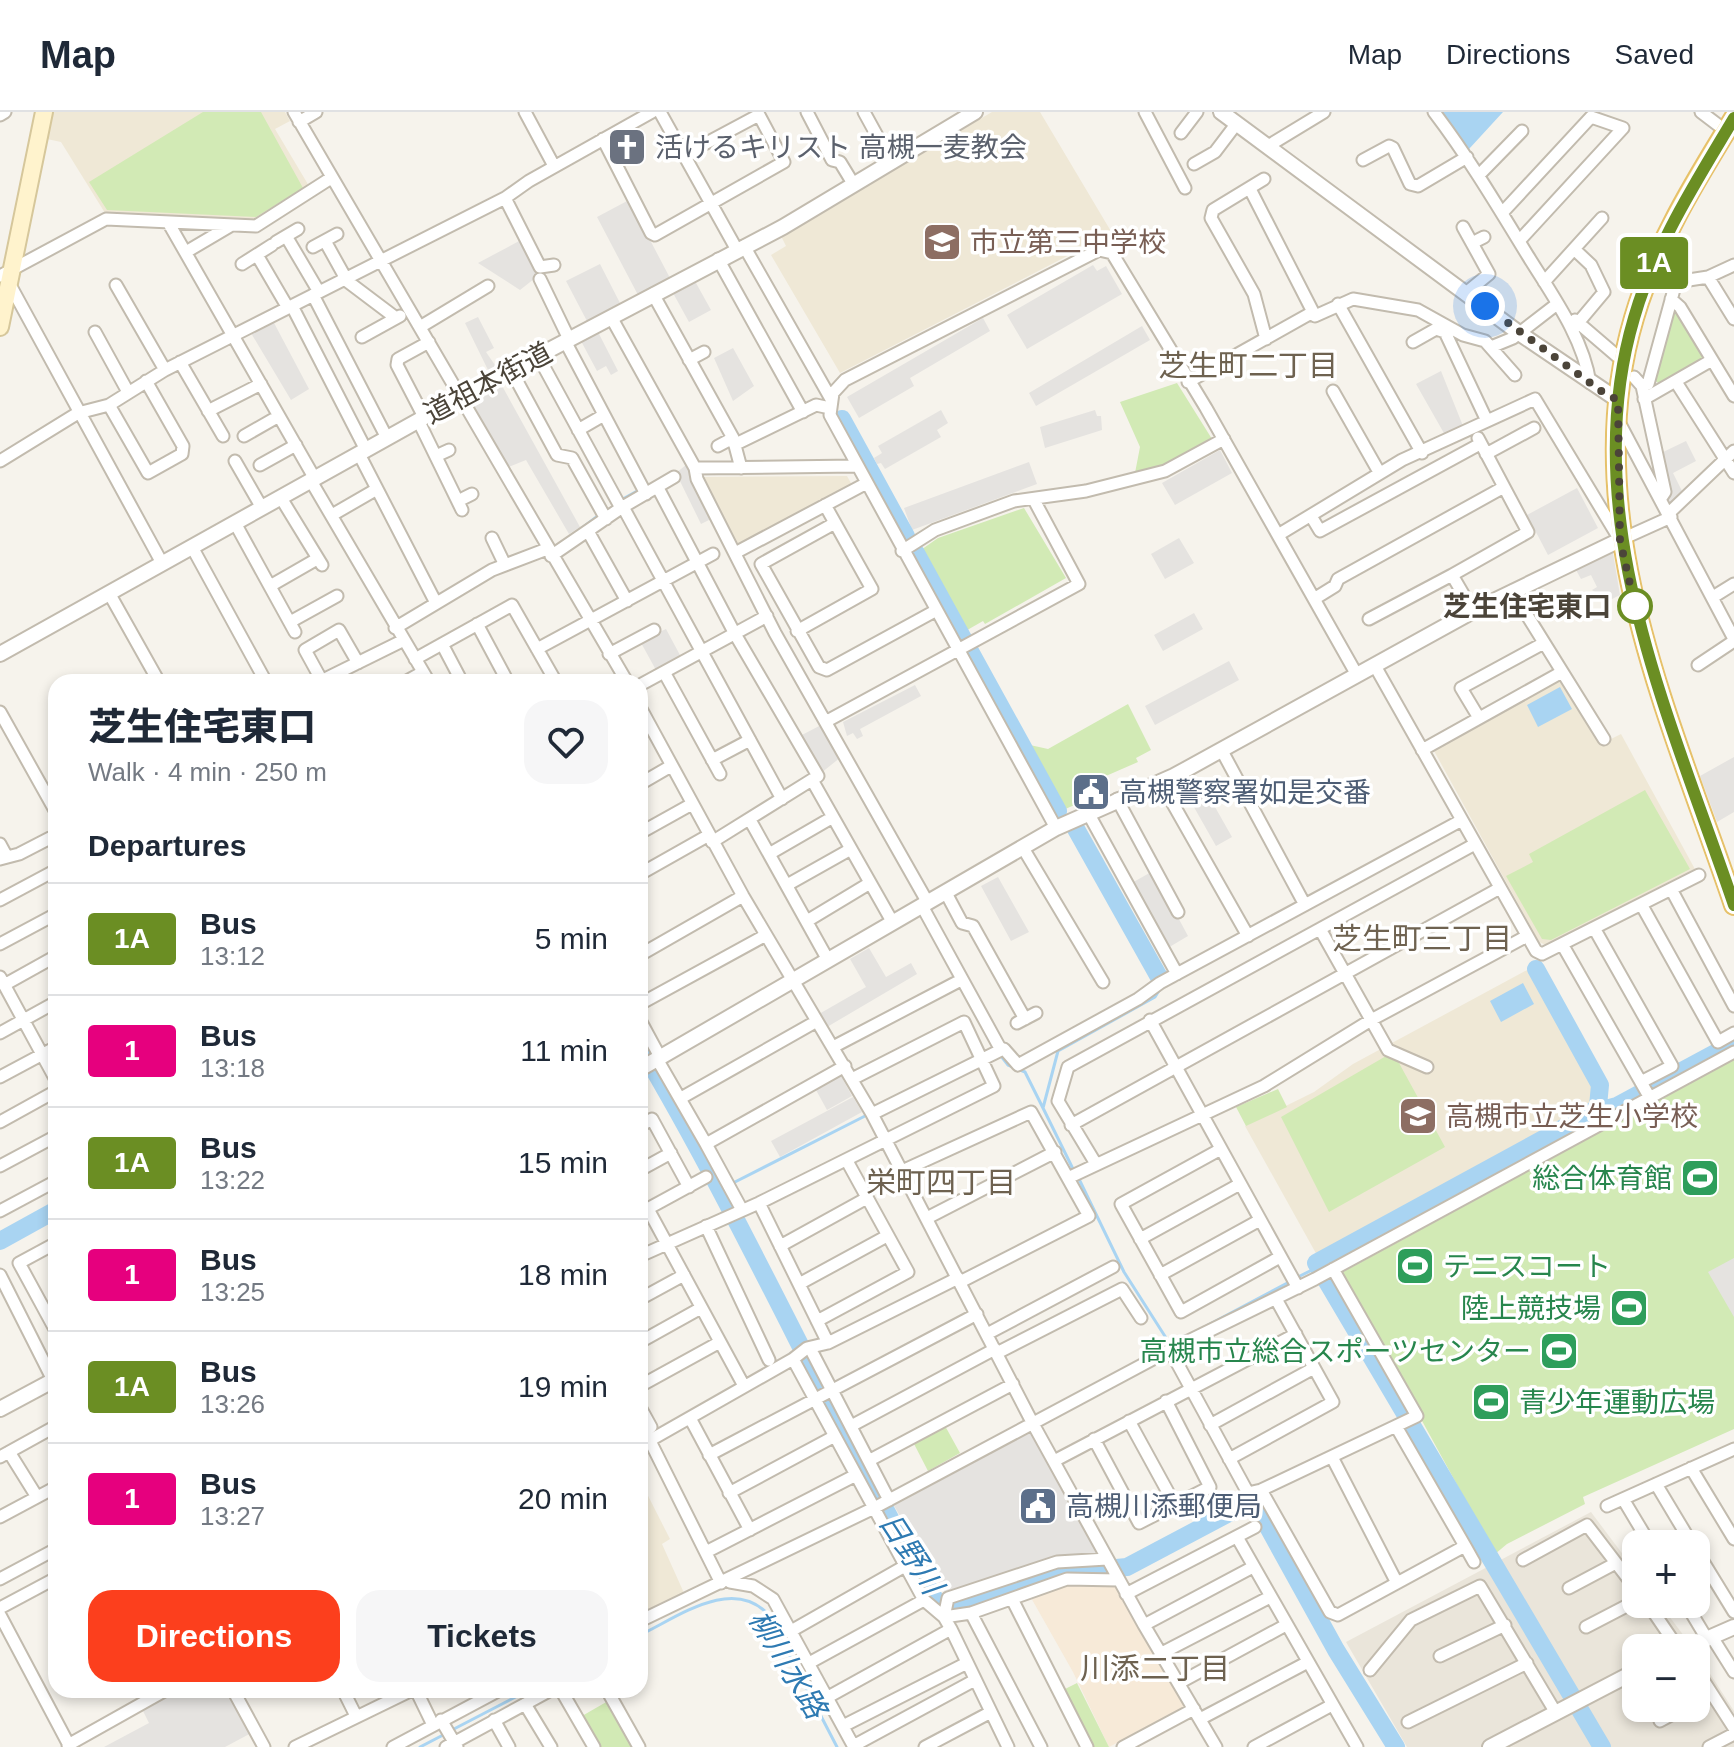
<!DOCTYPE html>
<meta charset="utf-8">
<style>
body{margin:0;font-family:Arial,"Noto Sans JP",sans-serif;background:#f6f6f7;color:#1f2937;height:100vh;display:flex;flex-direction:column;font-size:30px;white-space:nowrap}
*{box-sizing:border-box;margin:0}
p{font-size:26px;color:#747a83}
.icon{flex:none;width:44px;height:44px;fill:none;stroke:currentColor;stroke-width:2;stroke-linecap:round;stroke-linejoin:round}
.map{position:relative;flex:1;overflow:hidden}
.drawer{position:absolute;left:48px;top:562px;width:600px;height:1024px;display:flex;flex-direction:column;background:#fff;border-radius:24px;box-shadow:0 4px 12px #0003}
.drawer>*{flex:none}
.badge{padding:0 16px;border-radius:6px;font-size:28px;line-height:52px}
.tools{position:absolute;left:1622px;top:1418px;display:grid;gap:16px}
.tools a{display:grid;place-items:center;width:88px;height:88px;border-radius:16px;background:#fff;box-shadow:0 4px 12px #0003;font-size:40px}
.you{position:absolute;width:40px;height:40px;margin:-20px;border:6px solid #fff;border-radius:50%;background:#1a73e8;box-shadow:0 0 0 12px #1a73e833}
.map>.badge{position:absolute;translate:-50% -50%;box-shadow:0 0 0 4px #fff}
h2{padding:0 40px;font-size:30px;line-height:72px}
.round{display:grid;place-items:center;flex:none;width:84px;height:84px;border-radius:24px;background:#f6f6f7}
.summary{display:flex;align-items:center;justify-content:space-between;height:136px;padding:0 40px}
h1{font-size:38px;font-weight:800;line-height:60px}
.primary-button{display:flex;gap:16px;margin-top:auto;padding:16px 40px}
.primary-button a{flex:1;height:92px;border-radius:24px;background:#fc3f1d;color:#fff;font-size:32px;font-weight:800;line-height:92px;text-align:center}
.primary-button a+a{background:#f6f6f7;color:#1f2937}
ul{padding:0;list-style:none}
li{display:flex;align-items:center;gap:24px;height:112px;padding:0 40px;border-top:2px solid #e0e1e3}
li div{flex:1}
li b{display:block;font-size:30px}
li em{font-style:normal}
li .badge{min-width:88px;font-weight:700;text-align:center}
header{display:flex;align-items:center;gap:48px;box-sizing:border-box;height:112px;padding:0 40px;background:#fff;border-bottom:2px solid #e0e1e3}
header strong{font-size:38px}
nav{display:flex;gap:44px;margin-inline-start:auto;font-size:28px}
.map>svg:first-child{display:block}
.residential{fill:#eae5da}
.commercial{fill:#f7ead8}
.education{fill:#efe8d6}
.green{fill:#d2eab5}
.parking{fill:#e5e3e0}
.water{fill:#a9d4f2}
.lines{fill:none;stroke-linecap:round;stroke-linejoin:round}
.stream{stroke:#a9d4f2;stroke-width:3}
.river{stroke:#a9d4f2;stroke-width:18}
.minor-casing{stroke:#c2bbae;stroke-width:15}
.tertiary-casing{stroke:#c2bbae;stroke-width:18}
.secondary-casing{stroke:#d6c79b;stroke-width:20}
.primary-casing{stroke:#e6c16a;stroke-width:22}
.minor{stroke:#fff;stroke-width:11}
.tertiary{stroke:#fff;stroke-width:14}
.secondary{stroke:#fff3cd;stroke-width:16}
.primary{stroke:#ffe39c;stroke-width:18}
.line-casing{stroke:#fff;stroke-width:18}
.line{stroke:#6b8e23;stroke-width:12}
.walk{stroke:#4b4439;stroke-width:8;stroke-dasharray:0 14.4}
.stop-dot{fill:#fff;stroke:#6b8e23;stroke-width:4}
.labels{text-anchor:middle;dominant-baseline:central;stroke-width:7;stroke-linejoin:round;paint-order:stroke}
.worship-label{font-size:28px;fill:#5b616d;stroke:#fff;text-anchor:start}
.education-label{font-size:28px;fill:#785e54;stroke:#fff;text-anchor:start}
.street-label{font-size:28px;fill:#4b4439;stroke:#fff}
.stop-label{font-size:28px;font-weight:bold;fill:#4b4439;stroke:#fff;text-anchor:end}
.service-label{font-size:28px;fill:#4e5e75;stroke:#fff;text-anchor:start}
.leisure-label{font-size:28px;fill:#27864d;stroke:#fff;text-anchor:end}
.neighbourhood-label{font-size:30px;fill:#6e6250;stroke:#fff}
.water-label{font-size:30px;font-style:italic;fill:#2e7ab2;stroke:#fff}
</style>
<header>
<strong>Map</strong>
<nav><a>Map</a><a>Directions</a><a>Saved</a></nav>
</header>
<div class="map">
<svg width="1734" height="1635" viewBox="0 0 1734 1635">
<rect width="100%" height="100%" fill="#f6f3ec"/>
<path class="residential" d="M1591 1400 1636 1460V1492H1660L1693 1536H1636V1596H1696V1540L1734 1599V1635H1407L1346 1530Z"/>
<path class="commercial" d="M1068 1470 1116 1472 1184 1591 1183 1597 1109 1635 1073 1560 1030 1484Z"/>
<path class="education" d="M52 0H285L290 9 275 17 309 74 257 109 105 101 61 30 47 27Z
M992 0H1040L1112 121 840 261 771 143 786 134 781 124Z
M847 364 852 373 735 435 702 368 704 365Z
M1562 566 1605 630 1621 622 1696 759 1548 834 1539 830 1433 637Z
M1529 857 1594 972 1595 984 1588 994 1318 1145 1245 1014 1314 980 1353 952Z
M640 1368 670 1427 662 1432 684 1481 640 1503Z"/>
<path class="green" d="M203 0H261L303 76 256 105 107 98 89 70Z
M1678 198 1706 242 1705 247 1662 273 1655 269 1674 199Z
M1177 271 1212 327 1163 355 1135 361 1140 335 1120 290Z
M1024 396 1066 466 985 512 983 509 962 521 918 440 938 426Z
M1128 592 1151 638 1136 646 1138 650 1083 674 1090 686 1061 699 1025 635 1030 633 1048 637Z
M1645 678 1690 757 1551 828 1542 827 1506 764 1533 750 1529 742Z
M1393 940 1445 1035 1329 1100 1281 1005Z
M1734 947V1317L1583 1385 1585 1392 1507 1432 1495 1442 1341 1161Z
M1278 977 1287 995 1246 1014 1236 995Z
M944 1312 960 1341 928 1359 912 1328Z
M1077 1571 1109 1635H1092L1063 1578Z
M608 1589 634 1635H599L582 1604Z"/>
<path class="parking" d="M629 88 670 166 638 183 597 105Z
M521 128 539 163 520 178 478 151Z
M600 152 621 193 588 211 566 169Z
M1093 153 1097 159 1106 154 1122 182 1027 237 1007 203Z
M692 170 696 171 711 198 689 210 673 181Z
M478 205 494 236 486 240 497 256 489 260 465 211Z
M983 206 990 219 910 266 914 274 859 306 847 285Z
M273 209 309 277 291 288 251 221Z
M1142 214 1150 228 1036 294 1029 281Z
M598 220 618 259 611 263 606 254 597 259 581 229Z
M733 236 754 274 733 289 714 246Z
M1441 259 1463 314 1445 323 1416 272Z
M501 272 580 415 569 422 526 348 506 356 470 289Z
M941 298 948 311 937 318 941 325 885 357 881 351 877 352 874 346 882 341 878 334Z
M1095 298 1097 304H1101L1102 318 1045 336 1040 315Z
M1686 329 1696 349 1673 361 1684 383 1670 396 1659 342Z
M1220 338 1232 361 1175 393 1162 371Z
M1029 350 1037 372 912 418 904 396Z
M686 353 713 406 701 412 676 361Z
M1577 376 1598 416 1548 443 1527 403Z
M1179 426 1194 451 1165 467 1151 442Z
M1613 441 1620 483 1608 489 1592 478 1597 475 1591 463 1581 467 1576 458Z
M1194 501 1203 517 1163 539 1154 523Z
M666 517 681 545 656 558 640 529Z
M1229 549 1239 568 1155 613 1145 594Z
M915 573 921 584 860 617 863 624 857 627 853 621 847 624 843 610Z
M823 612 841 645 821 661 800 624Z
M1734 645V700L1717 710 1700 664Z
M1198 665 1232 725 1216 734 1182 674Z
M1153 759 1188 824 1166 837 1130 772Z
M998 765 1029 820 1011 829 981 774Z
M869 836 886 865 911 851 917 862 827 915 819 902 866 875 850 847Z
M841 964 852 984 827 998 816 978Z
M853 985 862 1000 780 1045 771 1029Z
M1734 1146V1205L1708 1160Z
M1032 1310 1107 1447 1057 1450 948 1486 893 1392Z
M166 1578H233L255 1619 225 1635H104L149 1611 140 1593Z"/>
<path class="water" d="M1441 0H1503L1469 37Z
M1560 575 1572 597 1538 615 1527 593Z
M1523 871 1534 892 1501 910 1490 889Z"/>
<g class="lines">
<path class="stream" d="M621 388 639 378
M577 420 599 403
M1001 944 1008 953 1025 960 1043 996
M1074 1059 1043 996 1058 939 1155 885 1163 872
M1078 1065 1124 1160 1168 1229 1189 1223
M731 1072 867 1003
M1298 1165 1318 1155
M1195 1220 1291 1169
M783 1247 796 1238
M640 1523C678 1505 732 1464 768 1502L837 1635
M452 1618 529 1578
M420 1635 445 1622"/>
<path class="river" d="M842 307 906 424
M916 441 1058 699
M1076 717 1159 865
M1536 857 1600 973 1598 994 1591 1001 1316 1151 1602 1635
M640 934C747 1114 831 1307 936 1489L947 1495 959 1494 1063 1461 1127 1455 1246 1392 1257 1395 1336 1538 1396 1635
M1591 1001 1617 994 1734 931
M0 1129 56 1098"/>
<defs>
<path id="minor" d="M294 0 627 570
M525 0 554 54
M660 0 737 138
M807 0 832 48 840 50 854 73
M864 0 892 51
M1145 0 1185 76
M1434 0C1469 46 1498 95 1528 144 1552 183 1583 225 1590 271
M1701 0 1726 19
M0 3 5 0
M299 10 316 0
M1181 21 1197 0
M603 27 651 121 655 123 784 50 759 3 684 43
M1268 34 1324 0
M1363 48 1389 34 1393 36 1410 72 1418 74 1467 45
M1194 52 1215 40 1237 11
M1479 63 1522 19
M1264 67 1213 98 1211 106 1254 182 1266 227
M1250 77 1313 200
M505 86 540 155 554 153
M1502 101 1591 5 1623 16 1519 129
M168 110 315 367
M1463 115 1489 162 1467 180
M286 124 319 180
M325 129 345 165
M276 130 298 117
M1472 131 1484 125
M744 134 831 287
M313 135 337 122
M1574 137 1591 153 1604 180 1578 211
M186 140 230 114
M257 143 288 196
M718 147 803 300
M242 152 272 133
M0 164 106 107 256 114 331 66
M1708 165 1734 207
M343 166 396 206
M540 167 569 227
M1544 170 1602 106
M9 171 162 451
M116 173 165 258
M653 182 733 326 741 356
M313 183 387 326
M1671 187 1680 195 1734 284
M1338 192 1422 341
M292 194 366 338
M611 205 695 356 697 367 775 521 928 791
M1575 208 1617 244
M420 215 488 174
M95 220 128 280
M362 225 400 204
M565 229 646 382
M1413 230 1436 217 1445 220 1487 309
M1491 235 1513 226 1557 192
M538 244 621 396
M689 248 704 240
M180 250 223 324
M511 258 557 343 572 346 606 407
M1634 265 1642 274
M1188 270 1313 200 1315 204 1353 187 1418 198 1463 223 1485 229 1515 263
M1676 270 1734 361
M1333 279 1379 360
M1644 287 1712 248
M109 293 148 361 182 342 183 334 146 269
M208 299 261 272
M424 305 397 253 398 247 429 230
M418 308 462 398
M1620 312 1734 527
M578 318 604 303
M244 324 279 304
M1478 326 1504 375
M736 332 816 293 830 296
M718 334 733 326
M359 342 436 491
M1486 342 1534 316
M436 344 449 338
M0 349 78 301 109 293 165 258 505 86 529 69 652 0
M235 349 262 396
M260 353 296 333
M695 356 856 354
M311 369 429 570
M658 376 735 522 818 664 712 730
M281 386 322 453
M1661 386 1665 380 1642 274 1648 272 1676 170 1708 165 1734 153
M458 389 472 382
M623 395 782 687
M1669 401 1734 339
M332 403 377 377
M1311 404 1320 419 1480 332
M235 411 295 520
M835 411 761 452 819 555 827 558 935 499
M589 421 627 489
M1278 423 1402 348 1535 287 1620 428 1671 405
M492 426 505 453
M192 435 266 570
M902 439 935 418 1014 389 1086 379 1165 359 1224 327
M735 441 865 372
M551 444 621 396 674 365
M270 474 317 447
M1512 479 1604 627
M109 481 159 570
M1713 485 1734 472
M1314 487 1335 474 1338 467 1504 375 1528 420 1452 463 1473 499
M1369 507 1452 463
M290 510 337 484
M477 512 508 570
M395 516 492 458 547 437
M797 519 872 477 825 393
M442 532 462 570
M537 537 713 442
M609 542 654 518
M415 547 512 493 556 570
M1698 553 1734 529
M1375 554 1536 839 1542 842 1699 763
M664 560 720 662
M322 569 305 538 339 518 358 551
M319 570 402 529
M405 570 423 560
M640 573 767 504
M640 595 743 784 872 1002 1032 1310 1144 1513 1216 1635
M0 600 56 700
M1479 606 1461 576 1544 531
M827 609 1079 472 1034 388
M1422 638 1562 560
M1222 639 1305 793
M712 648 750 628
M812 668 893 811
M1160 669 1248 824
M640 672 671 654
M1117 687 1178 800
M1087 699 1177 862
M750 708 828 848
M1056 716 830 303 833 281 845 268 1099 138 1112 141 1206 296 1357 563
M640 721 692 692
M0 732 7 745
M1023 736 1103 870
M769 742 833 705
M0 747 19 742 50 726 56 728
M640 762 709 723
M787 773 851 737
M1671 777 1734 894
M946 781 962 811 973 814 1025 907
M0 788 56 758
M1641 792 1718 930 1734 921
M922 794 1001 938 1004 937 1018 953 1138 887 1160 871 1462 708
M807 809 870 771
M1594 816 1672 954 1641 970
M1320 817 1388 938 1427 955
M0 832 56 802
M1562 832 1650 986
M640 843 743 784
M0 865 56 968
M4 873 56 844
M640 892 766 823
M640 908 660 945
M1150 908 1298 1176
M1017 911 1036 901
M0 921 56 890
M833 935 961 868
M657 947 706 1032
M0 965 56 935
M681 986 817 909
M872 1002 1001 938
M0 1010 56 979
M1071 1013 1500 776
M640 1014 652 1007 689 1075
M1221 1037 1121 1092 1181 1200 1280 1145
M1096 1052 1058 989 1068 955 1475 732
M0 1054 56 1024
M640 1058 671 1041
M902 1059 1031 1000 1089 1104 960 1170
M1068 1066 1264 974 1371 908 1527 824
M759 1091 828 1231
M648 1097 744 1274
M742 1098 706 1032 845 954
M0 1099 56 1069
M640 1101 706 1065
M927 1106 1055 1040
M706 1114 769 1248
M1140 1127 1240 1072
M56 1131 19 1151 56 1219
M780 1134 867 1086
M640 1144 759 1091 994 974 964 910 852 967
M0 1163 56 1274
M1160 1163 1260 1108
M799 1172 887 1124
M640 1187 684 1163
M817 1209 908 1160 847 1049
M987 1222 1113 1155
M640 1230 701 1196
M811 1238 889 1388
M1170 1238 1248 1381 1261 1378 1330 1500 1338 1503 1397 1471 1333 1347
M997 1241 1122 1177 1141 1206
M793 1247 807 1236 828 1231 958 1166
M640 1274 720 1230
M640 1295 651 1315 645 1319 721 1471
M690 1306 750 1418
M1129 1309 1175 1393
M1210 1313 1314 1256
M851 1314 995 1237
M1094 1327 1139 1411 1210 1375 1166 1289
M640 1334 793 1247 924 1488 944 1505 971 1501 1067 1467 1118 1468
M9 1340 37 1385
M709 1343 977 1202
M0 1345 56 1314
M1229 1347 1333 1290 1276 1187
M870 1348 1013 1272
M1054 1349 1296 1222
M1691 1356 1734 1427
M1656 1372 1692 1432
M1261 1378 1417 1304 1333 1157
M729 1381 835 1324
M1623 1387 1650 1432
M1607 1394 1734 1337
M0 1405 56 1375
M1237 1425 1357 1635
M1465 1434 1474 1450
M1696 1438 1734 1500
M706 1440 856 1363
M1523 1448 1587 1413 1636 1477
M0 1467 56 1437
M730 1470 753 1474 773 1487 854 1635
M1397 1471 1465 1434 1397 1316
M1569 1476 1616 1451
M1126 1482 1255 1415
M1012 1487 1087 1635
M1648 1492 1678 1536
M1686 1492 1707 1527
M0 1496 56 1466
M971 1501 1041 1635
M0 1503 70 1635
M640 1509 874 1396 1170 1238 1315 1167 1734 940
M1144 1513 1253 1455
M1586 1515 1636 1489
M951 1517 1008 1635
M791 1519 905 1454
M1712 1525 1734 1560
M1160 1542 1270 1485
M1440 1544 1505 1513
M809 1551 924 1488
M1696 1557 1734 1616
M1370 1558 1411 1508 1480 1474 1556 1601
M1179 1571 1286 1513
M233 1578 264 1635
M343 1578 356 1604
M416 1578 433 1613
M561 1578 594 1635
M607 1578 639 1635
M828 1585 951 1517 944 1505 948 1486 1057 1450 1107 1447
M1696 1590 1712 1582
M525 1592 551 1635
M1200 1607 1308 1550
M441 1608 457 1635
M494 1608 509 1635
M1660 1609 1684 1596
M1408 1610 1527 1551
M843 1614 967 1551
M68 1633 166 1578
M853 1634 975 1568
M295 1635 412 1578
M393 1635 500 1578
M446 1635 551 1578
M925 1635 991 1600
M1123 1635 1194 1597
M1254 1635 1332 1593
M1709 1635 1734 1622"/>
<path id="tertiary" d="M1221 0 1519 221 1618 288
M0 542 475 277 783 115 975 0
M640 957 1056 716 1174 664 1473 499 1620 428
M0 1297 56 1267
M1686 1536 1734 1515
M1490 1635 1636 1559"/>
<path id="secondary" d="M0 215 44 0"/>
<path id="primary" d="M1734 6C1695 69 1655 134 1634 206 1575 405 1671 607 1734 793"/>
</defs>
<use href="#minor" class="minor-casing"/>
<use href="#tertiary" class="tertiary-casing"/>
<use href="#secondary" class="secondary-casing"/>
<use href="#primary" class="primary-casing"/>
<use href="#minor" class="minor"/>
<use href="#tertiary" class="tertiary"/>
<use href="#secondary" class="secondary"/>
<use href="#primary" class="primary"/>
</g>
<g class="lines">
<defs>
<path id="line" d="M1734 6C1696 70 1655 133 1634 206 1575 405 1671 607 1734 793"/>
</defs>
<use href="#line" class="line-casing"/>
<use href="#line" class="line"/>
<path class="walk" d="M1485 194 1604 281 1618 288 1620 428 1635 494"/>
</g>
<defs>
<symbol id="church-square" viewBox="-11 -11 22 22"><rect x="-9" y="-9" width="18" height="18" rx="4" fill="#6b7280" stroke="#fff"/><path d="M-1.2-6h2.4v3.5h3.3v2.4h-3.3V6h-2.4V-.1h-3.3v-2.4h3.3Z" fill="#fff"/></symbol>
<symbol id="school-square" viewBox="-11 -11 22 22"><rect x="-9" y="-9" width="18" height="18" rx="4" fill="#8d6e63" stroke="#fff"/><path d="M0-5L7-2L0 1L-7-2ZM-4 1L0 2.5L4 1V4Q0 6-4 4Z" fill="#fff"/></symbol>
<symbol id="civic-square" viewBox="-11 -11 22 22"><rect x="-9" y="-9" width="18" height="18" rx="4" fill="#5c6f8a" stroke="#fff"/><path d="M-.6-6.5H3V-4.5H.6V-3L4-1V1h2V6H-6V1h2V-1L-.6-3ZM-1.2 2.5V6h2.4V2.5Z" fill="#fff"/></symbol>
<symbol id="stadium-square" viewBox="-11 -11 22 22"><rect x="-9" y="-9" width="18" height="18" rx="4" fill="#2e9e5b" stroke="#fff"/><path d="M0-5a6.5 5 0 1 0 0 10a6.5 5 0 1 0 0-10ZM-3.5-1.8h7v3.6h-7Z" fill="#fff"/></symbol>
</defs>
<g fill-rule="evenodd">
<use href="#church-square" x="605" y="13" width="44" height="44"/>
<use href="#school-square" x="920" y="108" width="44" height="44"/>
<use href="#civic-square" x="1069" y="658" width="44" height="44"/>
<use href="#school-square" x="1396" y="982" width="44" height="44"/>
<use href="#stadium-square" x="1678" y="1044" width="44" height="44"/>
<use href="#stadium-square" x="1393" y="1132" width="44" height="44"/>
<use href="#stadium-square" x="1607" y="1174" width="44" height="44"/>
<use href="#stadium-square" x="1537" y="1217" width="44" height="44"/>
<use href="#stadium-square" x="1469" y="1268" width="44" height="44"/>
<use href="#civic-square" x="1016" y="1372" width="44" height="44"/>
</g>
<circle class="stop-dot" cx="1635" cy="494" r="16"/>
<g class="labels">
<g class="worship-label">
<text x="655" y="35">活けるキリスト 高槻一麦教会</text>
</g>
<g class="education-label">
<text x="970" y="130">市立第三中学校</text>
<text x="1446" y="1004">高槻市立芝生小学校</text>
</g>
<g class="street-label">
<text transform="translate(488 271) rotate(-28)">道祖本街道</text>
</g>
<g class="stop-label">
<text x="1611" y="494">芝生住宅東口</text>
</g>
<g class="service-label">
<text x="1119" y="680">高槻警察署如是交番</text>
<text x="1066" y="1394">高槻川添郵便局</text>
</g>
<g class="leisure-label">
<text x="1672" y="1066">総合体育館</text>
<text x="1443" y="1154" text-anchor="start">テニスコート</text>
<text x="1601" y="1196">陸上競技場</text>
<text x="1531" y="1239">高槻市立総合スポーツセンター</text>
<text x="1519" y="1290" text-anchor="start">青少年運動広場</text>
</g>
<g class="neighbourhood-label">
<text x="1248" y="253">芝生町二丁目</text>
<text x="1422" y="826">芝生町三丁目</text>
<text x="941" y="1070">栄町四丁目</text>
<text x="1155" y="1556">川添二丁目</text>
</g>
<g class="water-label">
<text transform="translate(911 1441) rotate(57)">日野川</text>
<text transform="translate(788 1552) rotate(59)">柳川水路</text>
</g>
</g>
</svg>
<div class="tools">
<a>+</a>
<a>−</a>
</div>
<div class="you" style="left:1485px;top:194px"></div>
<b class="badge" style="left:1654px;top:151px;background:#6b8e23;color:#fff">1A</b>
<section class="drawer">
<div class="summary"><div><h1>芝生住宅東口</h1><p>Walk · 4 min · 250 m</p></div><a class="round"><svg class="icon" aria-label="heart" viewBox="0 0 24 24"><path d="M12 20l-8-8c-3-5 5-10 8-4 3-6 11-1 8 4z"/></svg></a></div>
<h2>Departures</h2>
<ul>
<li><span class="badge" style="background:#6b8e23;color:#fff">1A</span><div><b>Bus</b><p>13:12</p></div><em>5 min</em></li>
<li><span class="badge" style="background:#e6007e;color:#fff">1</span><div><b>Bus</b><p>13:18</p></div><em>11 min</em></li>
<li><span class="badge" style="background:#6b8e23;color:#fff">1A</span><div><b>Bus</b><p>13:22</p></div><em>15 min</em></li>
<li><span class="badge" style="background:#e6007e;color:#fff">1</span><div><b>Bus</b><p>13:25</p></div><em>18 min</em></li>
<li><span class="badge" style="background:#6b8e23;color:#fff">1A</span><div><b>Bus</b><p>13:26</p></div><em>19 min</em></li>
<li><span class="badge" style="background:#e6007e;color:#fff">1</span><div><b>Bus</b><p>13:27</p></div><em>20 min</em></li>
</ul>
<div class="primary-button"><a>Directions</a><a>Tickets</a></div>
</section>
</div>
